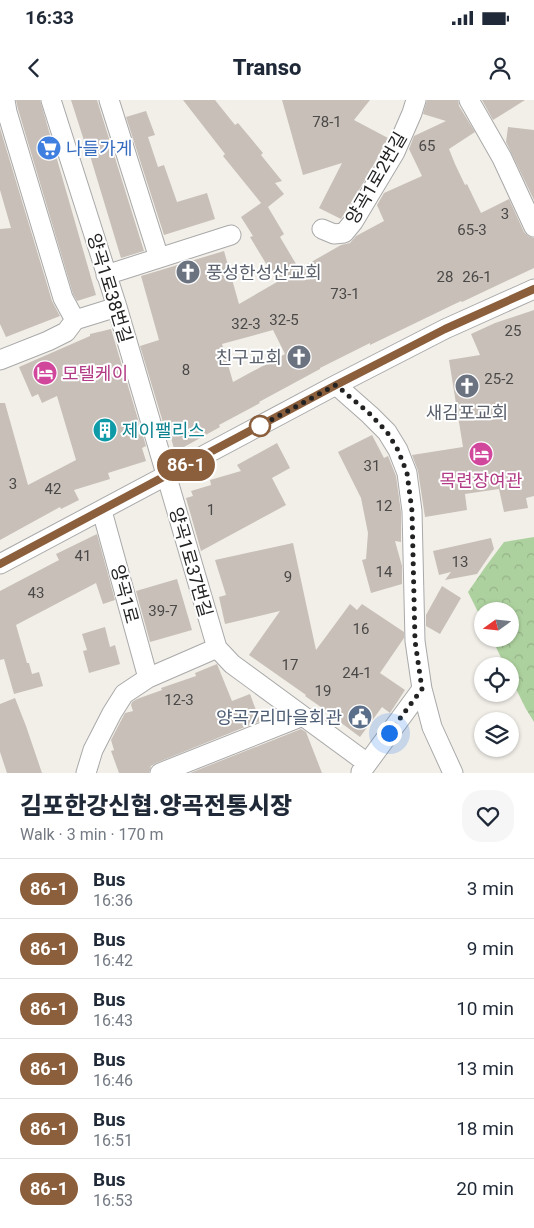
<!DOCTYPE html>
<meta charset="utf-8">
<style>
body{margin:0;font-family:Roboto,"Noto Sans KR",sans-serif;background:#f6f6f7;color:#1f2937;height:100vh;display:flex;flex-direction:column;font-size:19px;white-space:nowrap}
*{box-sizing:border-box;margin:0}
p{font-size:16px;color:#747a83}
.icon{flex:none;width:28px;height:28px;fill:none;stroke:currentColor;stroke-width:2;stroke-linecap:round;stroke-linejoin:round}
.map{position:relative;height:673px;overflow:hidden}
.sheet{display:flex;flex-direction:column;background:#fff;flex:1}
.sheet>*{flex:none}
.badge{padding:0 10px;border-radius:16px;font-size:18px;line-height:32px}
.needle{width:32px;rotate:255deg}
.buttons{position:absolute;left:474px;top:502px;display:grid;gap:10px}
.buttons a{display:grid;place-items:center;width:45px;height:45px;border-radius:50%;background:#fff;box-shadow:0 1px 4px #0004;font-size:25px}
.you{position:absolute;width:25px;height:25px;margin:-12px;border:4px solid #fff;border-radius:50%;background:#1a73e8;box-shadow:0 0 0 8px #1a73e833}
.map>.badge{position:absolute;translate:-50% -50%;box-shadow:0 0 0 2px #fff}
.round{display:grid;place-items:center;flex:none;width:52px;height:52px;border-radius:20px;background:#f6f6f7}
.summary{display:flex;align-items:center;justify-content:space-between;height:85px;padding:0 20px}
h1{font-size:24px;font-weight:800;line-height:38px}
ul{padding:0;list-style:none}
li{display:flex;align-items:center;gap:15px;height:60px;padding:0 20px;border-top:1px solid #e0e1e3}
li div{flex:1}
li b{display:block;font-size:19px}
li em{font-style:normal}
li .badge{min-width:55px;font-weight:700;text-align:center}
.status{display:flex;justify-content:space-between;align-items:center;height:35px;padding:0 25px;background:#fff;direction:ltr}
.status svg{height:14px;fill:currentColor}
header{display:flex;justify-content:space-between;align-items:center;height:65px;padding:0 20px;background:#fff;font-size:22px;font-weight:800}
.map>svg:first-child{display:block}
.forest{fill:url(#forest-crowns)}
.building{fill:#c7bfb8;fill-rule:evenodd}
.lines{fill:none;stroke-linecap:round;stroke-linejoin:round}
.minor-casing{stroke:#a9a9a9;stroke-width:21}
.minor{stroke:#fff;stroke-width:19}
.line-casing{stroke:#fff;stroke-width:11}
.line{stroke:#8b5e3c;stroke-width:8}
.walk{stroke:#222;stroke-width:5;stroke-dasharray:0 9}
.stop-dot{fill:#fff;stroke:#8b5e3c;stroke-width:2.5}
.labels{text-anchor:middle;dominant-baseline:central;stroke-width:4;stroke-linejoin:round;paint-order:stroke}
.number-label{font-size:15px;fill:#4b4948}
.shop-label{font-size:18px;fill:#366cbe;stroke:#fff;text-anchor:start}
.street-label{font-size:18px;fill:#222;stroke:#fff}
.worship-label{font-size:18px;fill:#5b616d;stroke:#fff;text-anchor:start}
.hotel-label{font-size:18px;fill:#b23c85;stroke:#fff;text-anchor:start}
.culture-label{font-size:18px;fill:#0d838f;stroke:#fff;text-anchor:start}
.service-label{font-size:18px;fill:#4e5e75;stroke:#fff;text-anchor:end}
</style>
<div class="status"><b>16:33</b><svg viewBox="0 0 49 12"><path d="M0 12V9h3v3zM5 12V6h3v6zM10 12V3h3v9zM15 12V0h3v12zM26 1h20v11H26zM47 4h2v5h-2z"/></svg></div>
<header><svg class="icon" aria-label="back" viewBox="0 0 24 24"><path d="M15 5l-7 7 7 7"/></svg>Transo<svg class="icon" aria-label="person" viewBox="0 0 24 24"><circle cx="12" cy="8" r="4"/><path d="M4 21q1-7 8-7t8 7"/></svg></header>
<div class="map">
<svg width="534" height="673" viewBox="0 0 534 673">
<defs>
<pattern id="forest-crowns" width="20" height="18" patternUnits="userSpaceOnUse" patternTransform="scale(1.25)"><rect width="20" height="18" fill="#add19e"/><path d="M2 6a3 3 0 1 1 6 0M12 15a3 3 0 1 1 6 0" fill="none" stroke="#95b388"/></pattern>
</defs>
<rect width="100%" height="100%" fill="#f2efe9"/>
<path class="forest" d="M534 437V622L526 609 510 577V566H505L492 539H510V511H482V520L468 492 486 466 504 442Z"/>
<path class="building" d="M16 0H40L96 195 77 201 73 194 18 9Z
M71 0H97L144 151 121 158 88 49 87 50Z
M183 0H215L235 25 238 23 263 53 261 55 282 81 275 83 284 94 268 107 284 134 280 137 299 169 341 145 350 143 356 136 384 121 377 105 384 93 422 76 409 49 414 36 446 21 423 14 427 0H458L459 6 475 32 449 49 455 64 465 85 467 84 481 113 509 99 524 132 528 136 534 138V168L462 202 461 201 370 245V243L320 268V269L259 302 260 303 219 325 220 327 175 352 171 338 168 339 140 246 159 240 141 176 224 151 239 204 277 182 250 137 253 136 241 117 261 103 223 56 225 54ZM273 230 285 254 233 282 222 244Z
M282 0H370L354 20 388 38 367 77 341 119 319 108 342 63 303 75Z
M482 0H525L493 20Z
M146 11 155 35 148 37 158 67 164 65 177 102 207 93 215 119 164 135 126 17Z
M508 27 534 30V100L506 42Z
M0 28 52 201 60 216 6 237 0 224V129L11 128 0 90Z
M534 210V396L526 398 528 408 504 412 499 389 465 394 467 410 425 417 418 371 412 355 463 347 449 260 480 255 471 234 495 223Z
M111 229 146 346 142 348 146 361 108 373 110 379 74 390 79 400 61 409 60 407 0 440V303H5L28 385 76 360 57 296 42 303 38 294 32 297 19 267 90 236V234Z
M372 335 384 358 388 356 396 376 401 412V442L395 441 402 466V484L371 493 362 460 366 459 368 433 361 398 338 352Z
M277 343 290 368 272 378 286 405 201 451 186 398 193 396 191 391 211 385 210 380 241 371 237 365Z
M97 434 115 500 103 504 96 483 16 525 27 563H29L32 574 39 572 43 586 14 594 4 559 0 560V491L59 460 56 454Z
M491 438 494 449 477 474 445 480 451 472 439 475 433 451Z
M293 443 316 550 350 504 357 510 362 504 404 532V538L380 573 405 590 390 613 382 607 360 637 340 622 341 621 305 596 306 595 249 555 280 511 225 524 219 497 226 495 215 460Z
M177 479 192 530 150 542 136 491Z
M442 486 461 498 440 534 426 526V515Z
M105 527 110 547 115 545 120 564 89 573 83 551 87 550 82 534Z
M217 564 232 601 250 594 260 621 156 663 151 666 149 673H119L111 651 114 650 111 640 125 613 133 611 131 605 132 602 137 599 162 590 161 588 196 576 195 573Z
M15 598 26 626 42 673H7L0 652V604Z
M301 629 306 632 322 673H190Z"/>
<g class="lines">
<defs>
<path id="minor" d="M5 0 7 12 63 198 75 220
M51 0 117 207 217 548 232 564 367 663
M109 0 159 158
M469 0 502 58 534 127
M322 129 334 134 344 133 353 122 395 52 412 13 416 0
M106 175 231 135
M0 260 48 241 66 232 75 220 117 207
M336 285 370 315 387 332 398 350 407 373 412 411 415 541 422 589 432 627 453 673
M102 411 148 578
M0 464 336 285 445 229 534 189
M361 672 422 589
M86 673 93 650 112 613 124 594 148 578 217 548
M160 673 303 616"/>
</defs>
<use href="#minor" class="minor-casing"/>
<use href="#minor" class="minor"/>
</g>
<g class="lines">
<defs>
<path id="line" d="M0 464 336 285 414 245 445 229 534 189"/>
</defs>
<use href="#line" class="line-casing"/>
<use href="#line" class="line"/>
<path class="walk" d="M260 326 254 329 336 285 370 314 387 332 398 350 407 373 412 411 415 541 422 589 389 633"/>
</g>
<defs>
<symbol id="supermarket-disc" viewBox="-11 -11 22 22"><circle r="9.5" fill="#3f7fe0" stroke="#fff"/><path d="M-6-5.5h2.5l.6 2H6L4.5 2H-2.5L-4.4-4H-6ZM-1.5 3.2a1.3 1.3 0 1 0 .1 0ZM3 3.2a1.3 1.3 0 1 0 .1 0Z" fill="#fff"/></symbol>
<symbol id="church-disc" viewBox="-11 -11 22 22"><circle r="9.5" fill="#6b7280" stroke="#fff"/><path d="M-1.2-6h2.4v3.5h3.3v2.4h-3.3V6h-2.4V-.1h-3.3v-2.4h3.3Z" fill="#fff"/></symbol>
<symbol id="hotel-disc" viewBox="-11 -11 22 22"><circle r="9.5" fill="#d1479c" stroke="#fff"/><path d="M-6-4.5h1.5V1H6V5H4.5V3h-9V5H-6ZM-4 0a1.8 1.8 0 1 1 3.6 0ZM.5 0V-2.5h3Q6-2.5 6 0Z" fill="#fff"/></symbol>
<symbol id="building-disc" viewBox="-11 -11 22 22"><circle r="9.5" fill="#0f9aa8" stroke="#fff"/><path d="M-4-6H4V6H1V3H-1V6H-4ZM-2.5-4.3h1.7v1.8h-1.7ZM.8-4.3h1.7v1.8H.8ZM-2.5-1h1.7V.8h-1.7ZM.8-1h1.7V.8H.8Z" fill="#fff"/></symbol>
<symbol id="civic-disc" viewBox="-11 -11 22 22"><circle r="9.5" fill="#5c6f8a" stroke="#fff"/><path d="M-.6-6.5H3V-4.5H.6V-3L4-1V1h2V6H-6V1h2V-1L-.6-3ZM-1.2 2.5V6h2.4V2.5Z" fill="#fff"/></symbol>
</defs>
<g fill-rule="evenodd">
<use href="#supermarket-disc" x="35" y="34" width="28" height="28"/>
<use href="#church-disc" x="174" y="158" width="28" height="28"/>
<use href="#church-disc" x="285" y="243" width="28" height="28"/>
<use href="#hotel-disc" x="31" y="259" width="28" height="28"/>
<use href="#church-disc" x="453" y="272" width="28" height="28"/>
<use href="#building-disc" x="91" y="316" width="28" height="28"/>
<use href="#hotel-disc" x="467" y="340" width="28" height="28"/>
<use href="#civic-disc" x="346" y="603" width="28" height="28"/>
</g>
<circle class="stop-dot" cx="260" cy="326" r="10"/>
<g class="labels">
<g class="number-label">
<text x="327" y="22">78-1</text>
<text x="427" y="46">65</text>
<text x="505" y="114">3</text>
<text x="472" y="130">65-3</text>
<text x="445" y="177">28</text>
<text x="477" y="177">26-1</text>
<text x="345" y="194">73-1</text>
<text x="284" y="220">32-5</text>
<text x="246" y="224">32-3</text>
<text x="513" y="231">25</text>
<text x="186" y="270">8</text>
<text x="499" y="279">25-2</text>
<text x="372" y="366">31</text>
<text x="13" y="384">3</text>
<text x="53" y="389">42</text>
<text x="384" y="406">12</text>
<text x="211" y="410">1</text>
<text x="83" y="456">41</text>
<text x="460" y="462">13</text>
<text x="384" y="472">14</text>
<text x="288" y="477">9</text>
<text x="36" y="493">43</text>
<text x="163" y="511">39-7</text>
<text x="361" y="529">16</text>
<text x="290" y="565">17</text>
<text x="357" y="573">24-1</text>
<text x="323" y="591">19</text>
<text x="179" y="600">12-3</text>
</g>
<g class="shop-label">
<text x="66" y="48">나들가게</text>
</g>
<g class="street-label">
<text transform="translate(376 78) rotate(-60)">양곡1로2번길</text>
<text transform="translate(110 188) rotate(73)">양곡1로38번길</text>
<text transform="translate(191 462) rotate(74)">양곡1로37번길</text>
<text transform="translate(125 494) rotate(75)">양곡1로</text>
</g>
<g class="worship-label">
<text x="206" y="172">풍성한성산교회</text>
<text x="282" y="257" text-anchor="end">친구교회</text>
<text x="467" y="312" text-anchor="middle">새김포교회</text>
</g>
<g class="hotel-label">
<text x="62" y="273">모텔케이</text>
<text x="481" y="380" text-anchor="middle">목련장여관</text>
</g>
<g class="culture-label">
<text x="122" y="330">제이팰리스</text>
</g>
<g class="service-label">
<text x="342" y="617">양곡7리마을회관</text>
</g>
</g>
</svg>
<div class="buttons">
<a><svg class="needle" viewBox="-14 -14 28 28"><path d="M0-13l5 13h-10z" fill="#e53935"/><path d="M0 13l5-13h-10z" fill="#747a83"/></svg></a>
<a><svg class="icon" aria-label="locate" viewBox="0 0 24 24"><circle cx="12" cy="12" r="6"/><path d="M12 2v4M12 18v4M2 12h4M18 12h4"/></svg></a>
<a><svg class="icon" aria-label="layers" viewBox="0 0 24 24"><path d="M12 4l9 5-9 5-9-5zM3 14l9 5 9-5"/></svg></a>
</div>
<div class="you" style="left:389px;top:633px"></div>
<b class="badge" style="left:186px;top:365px;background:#8b5e3c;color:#fff">86-1</b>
</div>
<section class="sheet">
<div class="summary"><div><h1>김포한강신협.양곡전통시장</h1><p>Walk · 3 min · 170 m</p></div><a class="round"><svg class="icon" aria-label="heart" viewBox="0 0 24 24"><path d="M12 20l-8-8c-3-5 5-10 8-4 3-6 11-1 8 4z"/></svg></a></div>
<ul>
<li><span class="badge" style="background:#8b5e3c;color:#fff">86-1</span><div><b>Bus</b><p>16:36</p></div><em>3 min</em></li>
<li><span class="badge" style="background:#8b5e3c;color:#fff">86-1</span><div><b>Bus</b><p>16:42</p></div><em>9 min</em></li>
<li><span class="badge" style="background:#8b5e3c;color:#fff">86-1</span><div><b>Bus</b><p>16:43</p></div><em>10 min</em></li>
<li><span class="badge" style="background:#8b5e3c;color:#fff">86-1</span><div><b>Bus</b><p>16:46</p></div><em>13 min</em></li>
<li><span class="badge" style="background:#8b5e3c;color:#fff">86-1</span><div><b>Bus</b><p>16:51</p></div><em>18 min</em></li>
<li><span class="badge" style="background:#8b5e3c;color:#fff">86-1</span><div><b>Bus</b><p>16:53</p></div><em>20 min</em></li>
</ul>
</section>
